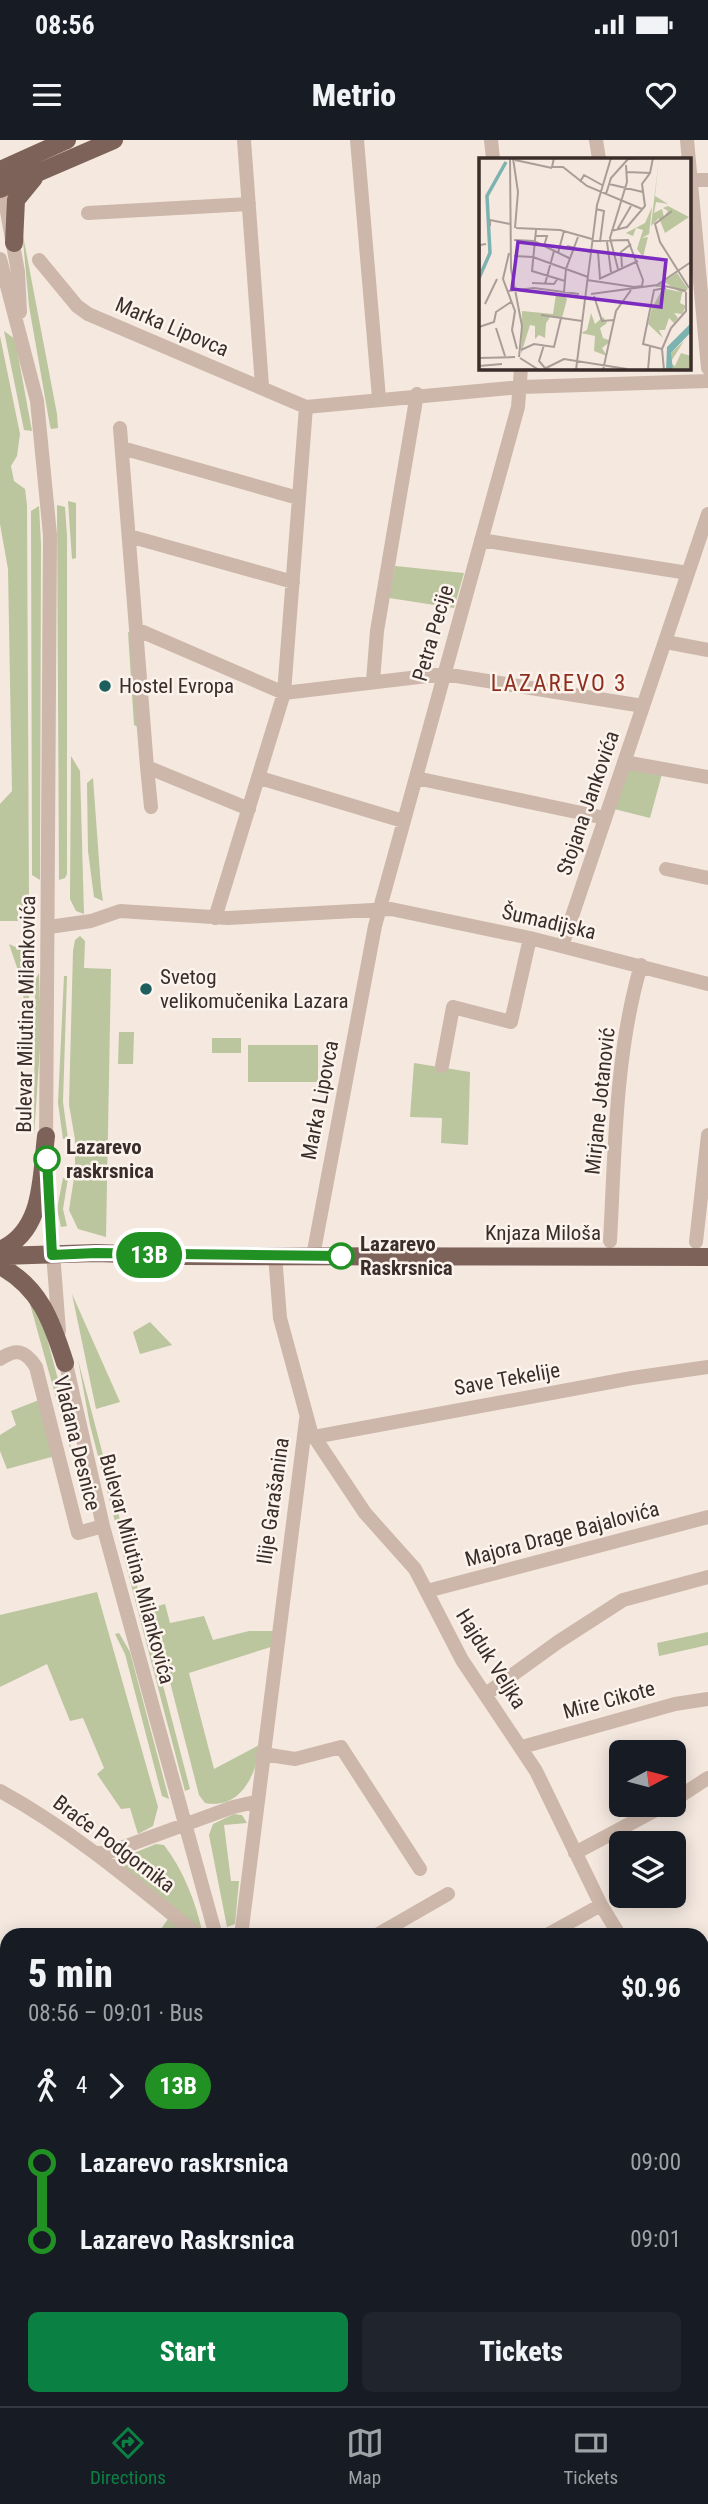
<!DOCTYPE html>
<meta charset="utf-8">
<style>
body{margin:0;font-family:"Roboto Condensed",sans-serif;background:#20242c;color:#f1f3f6;height:100vh;display:flex;flex-direction:column;font-size:26px;white-space:nowrap}
*{box-sizing:border-box;margin:0}
p{font-size:23px;color:#9ea1a6}
.icon{flex:none;width:38px;height:38px;fill:none;stroke:currentColor;stroke-width:2;stroke-linecap:round;stroke-linejoin:round}
.map{position:relative;flex:1;overflow:hidden}
.sheet{position:absolute;left:0px;top:1788px;width:709px;height:478px;display:flex;flex-direction:column;background:#171b24;border-radius:21px 21px 0 0;box-shadow:0 4px 18px #0003}
.sheet>*{flex:none}
.badge{padding:0 14px;border-radius:23px;font-size:24px;line-height:46px}
.needle{width:46px;rotate:83deg}
.buttons{position:absolute;left:609px;top:1600px;display:grid;gap:14px}
.buttons a{display:grid;place-items:center;width:77px;height:77px;border-radius:10px;background:#171b24;box-shadow:0 4px 18px #0003;font-size:35px}
.map>.badge{position:absolute;translate:-50% -50%;box-shadow:0 0 0 4px #fff}
.legs{display:flex;align-items:center;gap:10px;height:77px;padding:0 28px;font-size:23px}
.legs p{margin-inline-start:auto}
.head{display:flex;align-items:center;justify-content:space-between;height:119px;padding:0 28px}
h1{font-size:38px;font-weight:800;line-height:52px}
.cta{display:flex;gap:14px;margin-top:auto;padding:14px 28px}
.cta a{flex:1;height:80px;border-radius:10px;background:#0b8043;color:#fff;font-size:28px;font-weight:800;line-height:80px;text-align:center}
.cta a+a{background:#20242c;color:#f1f3f6}
ul{padding:0 28px;list-style:none}
li{display:flex;align-items:center;gap:24px;height:77px;font-size:26px}
li i{display:grid;place-items:center;width:10px;height:100%;margin:0 9px;background:currentColor}
li i::after{content:'';width:18px;height:18px;margin:-9px;border:5px solid;border-radius:50%;background:#171b24}
li p{margin-inline-start:auto}
li:first-child i{background:linear-gradient(#0000 50%,currentColor 0)}
li:last-child i{background:linear-gradient(currentColor 50%,#0000 0)}
.status{display:flex;justify-content:space-between;align-items:center;height:49px;padding:0 35px;background:#171b24;direction:ltr}
.status svg{height:19px;fill:currentColor}
header{display:flex;justify-content:space-between;align-items:center;height:91px;padding:0 28px;background:#171b24;font-size:32px;font-weight:800}
.tabs{display:flex;justify-content:space-around;align-items:center;height:98px;border-top:2px solid #363941;background:#171b24;font-size:19px;color:#9ea1a6}
.tabs a{display:grid;justify-items:center;gap:4px}
.tabs .selected{color:#0b8043}
.map>svg:first-child{display:block}
.green{fill:#bbc59e}
.lines{fill:none;stroke-linecap:round;stroke-linejoin:round}
.minor{stroke:#cdb7aa;stroke-width:14}
.major{stroke:#7d625a;stroke-width:18}
.rail-casing{stroke:#3a2d2a;stroke-width:6}
.rail{stroke:#fbf3ec;stroke-width:3.5;stroke-dasharray:10;stroke-linecap:butt}
.line-1-casing{stroke:#fff;stroke-width:16}
.line-1{stroke:#229124;stroke-width:10}
.poi-dot{fill:#1c5f5d;stroke:#fbf3ec;stroke-width:2.5}
.stop-1-dot{fill:#fff;stroke:#229124;stroke-width:3.5}
.labels{text-anchor:middle;dominant-baseline:central;stroke-width:5;stroke-linejoin:round;paint-order:stroke}
.street-label{font-size:21px;fill:#3a2d2a;stroke:#fbf3ec}
.poi-label{font-size:21px;fill:#3a2d2a;stroke:#fbf3ec;text-anchor:start}
.stop-label{font-size:21px;font-weight:bold;fill:#3a2d2a;stroke:#fbf3ec;text-anchor:start}
.neighbourhood-label{font-size:23px;letter-spacing:2px;fill:#8e2e1e;stroke:#fbf3ec}
.inset-river{fill:none;stroke:#7cb3b0;stroke-width:3.5}
.inset-road{fill:none;stroke:#aa9d97;stroke-width:2}
.view{fill:#7b2cbf;fill-opacity:0.15;stroke:#7b2cbf;stroke-width:3.5}
.inset-edge{fill:none;stroke:#3a2d2a;stroke-width:3.5}
</style>
<div class="status"><b>08:56</b><svg viewBox="0 0 49 12"><path d="M0 12V9h3v3zM5 12V6h3v6zM10 12V3h3v9zM15 12V0h3v12zM26 1h20v11H26zM47 4h2v5h-2z"/></svg></div>
<header><svg class="icon" aria-label="menu" viewBox="0 0 24 24"><path d="M4 6h16M4 12h16M4 18h16"/></svg>Metrio<svg class="icon" aria-label="heart" viewBox="0 0 24 24"><path d="M12 20l-8-8c-3-5 5-10 8-4 3-6 11-1 8 4z"/></svg></header>
<div class="map">
<svg width="708" height="2266" viewBox="0 0 708 2266">
<rect width="100%" height="100%" fill="#f4e8df"/>
<path class="green" d="M22 90 57 274 58 288 51 289 50 286 29 166Z
M4 191 15 199 32 291 24 290Z
M0 196 20 294 17 316 11 326 14 341 25 349 27 365 29 763 18 771V781H0V664L12 651 8 429 0 384Z
M68 361 76 363V418L72 419Z
M57 365 65 367 67 396V734L65 738 59 740Z
M39 366 41 404 40 740 32 735 31 371Z
M395 426 464 433 454 468 389 458Z
M128 492 132 493 138 587 134 585Z
M71 616 80 631 84 774 76 771 70 759Z
M628 628 662 634 650 678 614 669Z
M93 638 101 748 103 761 94 757 88 711 87 643Z
M80 796 85 801 84 828 111 829 106 1097 78 1089 69 1070 75 1032V999L69 965 73 811 75 800Z
M9 804 24 811 29 821V895L25 905 23 845Z
M39 833 41 892 34 996 35 840Z
M64 836H67L63 962 68 999H63L58 963Z
M119 892H134L133 924H118Z
M212 898H241V913H212Z
M248 905H318V942H248Z
M414 923 470 932 468 1005 441 1003 442 978 410 977Z
M63 1038H68L63 1069 67 1086 61 1087 57 1069Z
M72 1154 120 1262 96 1269Z
M30 1164 40 1172 59 1243 73 1319Z
M150 1182 172 1205 140 1214 133 1192Z
M78 1220 124 1395 119 1397 90 1285Z
M39 1260 55 1316 7 1329 0 1311V1295L16 1285 11 1271Z
M122 1410 128 1411 190 1649 185 1651Z
M97 1452 158 1667 153 1686 138 1694 130 1668 121 1669 97 1634 104 1628 83 1578 70 1581 47 1524 0 1547V1475Z
M165 1464 170 1483 204 1476 213 1500 249 1491H276L274 1506 189 1533 214 1629 261 1604C256 1633 242 1670 205 1663L199 1655 151 1468Z
M708 1492V1505L659 1516 657 1503Z
M119 1493 130 1512 169 1659 162 1656 125 1514 115 1494Z
M234 1674 242 1675 247 1683 224 1685 231 1741H239L235 1784 227 1787 209 1695 213 1684Z
M156 1704 164 1705C184 1731 196 1763 203 1795L123 1726 124 1717Z
M168 1779 190 1796H156Z
M702 1974H708V2034L702 2030Z
M702 2167 708 2170V2266H660L654 2259H702Z
M0 2207 7 2208V2259H127L135 2265 154 2266H0Z
M180 2259H217V2266H180Z
M301 2259H350L351 2262 349 2266H302Z"/>
<g class="lines">
<path class="minor" d="M244 0 262 246
M357 0 379 258
M491 0 493 19
M596 0 599 19
M687 0 708 228
M0 33 18 132 20 172
M692 40H708
M88 73 249 64
M0 119 37 261 50 395 46 1006
M39 120 77 166 88 174 306 267
M120 288 147 627 249 669
M122 308 298 358
M129 396 293 442
M481 400 688 433
M136 489 284 553 444 534 643 566
M666 502 708 510
M373 541 377 491 417 254
M624 622 708 637
M147 627 151 667
M260 638 403 681
M416 638 605 678
M666 729 708 738
M215 778 284 553 306 267 521 247 708 241
M49 787 91 781 120 771 228 778 391 769 530 798 708 844
M562 806 708 374
M442 926 453 867 511 882 530 798
M47 1034 59 1191
M610 1101C615 1011 615 913 641 825
M696 1102 708 995
M275 1115 280 1178 311 1292 365 1373 415 1429 462 1520 536 1631 601 1765 620 1796
M313 1116 375 786 518 267 521 228
M64 1215 103 1386 216 1796
M0 1219C16 1208 25 1210 36 1227L78 1393 103 1386
M314 1297 632 1238 708 1227
M427 1451 708 1377
M486 1554 558 1502 623 1460 708 1437
M522 1607 675 1564 708 1559
M263 1614 295 1619 341 1607 420 1729
M0 1651C73 1691 135 1744 199 1796
M674 1660 708 1638
M96 1713H107L233 1667 255 1662
M575 1713 667 1664
M241 1796 306 1280
M375 1796 448 1754
M545 1796 601 1765
M702 1814 708 1811
M0 2132 7 2133
M292 2259 294 2266
M363 2266 373 2260"/>
<path class="major" d="M0 30 67 0
M0 49 114 0
M14 103 16 60 34 38
M0 1110C44 1091 41 1037 46 996
M0 1116 96 1113 184 1116 708 1117
M0 1126C40 1147 52 1182 65 1223"/>
<defs>
<path id="rail" d="M0 1960H7
M702 1973H708
M702 2014 708 2017"/>
</defs>
<use href="#rail" class="rail-casing"/>
<use href="#rail" class="rail"/>
</g>
<g class="lines">
<defs>
<path id="line-1" d="M47 1019 52 1115 96 1113 341 1116"/>
</defs>
<use href="#line-1" class="line-1-casing"/>
<use href="#line-1" class="line-1"/>
</g>
<g class="poi-dot">
<circle cx="105" cy="546" r="7"/>
<circle cx="146" cy="849" r="7"/>
</g>
<g class="stop-1-dot">
<circle cx="47" cy="1019" r="12"/>
<circle cx="341" cy="1116" r="12"/>
</g>
<g class="labels">
<g class="street-label">
<text transform="translate(172 187) rotate(23)">Marka Lipovca</text>
<text transform="translate(433 493) rotate(-74)">Petra Pecije</text>
<text transform="translate(588 663) rotate(-71)">Stojana Jankovića</text>
<text transform="translate(549 782) rotate(13)">Šumadijska</text>
<text transform="translate(26 874) rotate(-89)">Bulevar Milutina Milankovića</text>
<text transform="translate(320 960) rotate(-79)">Marka Lipovca</text>
<text transform="translate(600 961) rotate(-84)">Mirjane Jotanović</text>
<text x="543" y="1093">Knjaza Miloša</text>
<text transform="translate(507 1239) rotate(-10)">Save Tekelije</text>
<text transform="translate(77 1303) rotate(76)">Vladana Desnice</text>
<text transform="translate(273 1361) rotate(-82)">Ilije Garašanina</text>
<text transform="translate(562 1394) rotate(-15)">Majora Drage Bajalovića</text>
<text transform="translate(137 1429) rotate(75)">Bulevar Milutina Milankovića</text>
<text transform="translate(491 1519) rotate(58)">Hajduk Veljka</text>
<text transform="translate(609 1560) rotate(-15)">Mire Cikote</text>
<text transform="translate(114 1704) rotate(37)">Braće Podgornika</text>
</g>
<g class="poi-label">
<text x="119" y="546">Hostel Evropa</text>
<text x="160" y="837">Svetog<tspan x="160" dy="24">velikomučenika Lazara</tspan></text>
</g>
<g class="stop-label">
<text x="66" y="1007">Lazarevo<tspan x="66" dy="24">raskrsnica</tspan></text>
<text x="360" y="1104">Lazarevo<tspan x="360" dy="24">Raskrsnica</tspan></text>
</g>
<g class="neighbourhood-label">
<text x="559" y="543">LAZAREVO 3</text>
</g>
</g>
<g transform="translate(479 18)">
<rect width="212" height="212" fill="#f4e8df"/>
<path d="M180 0 176 38 189 46 177 44 175 55 183 51 185 59 189 53 184 50 189 48 210 59 186 75 180 60 172 68ZM173 49 170 76 163 80 169 79 164 99 158 91 164 72 157 70 154 78 147 75 166 65ZM198 115 209 131 203 135 201 145 207 148 203 156 195 155 199 160 195 165 190 160 186 172H180L184 180 169 166 173 150 184 130 201 134 185 124 184 129H176ZM46 132 84 136 88 141 83 160 72 158 67 165 66 180 60 177 56 181V168L51 167 42 196 43 153 74 156 77 136ZM112 155 116 166 124 159 128 165 121 170 124 180 132 183 123 190 128 198 115 193 116 178 102 175 108 172ZM205 183 191 205 196 208 202 195 212 198V212H194L189 204 192 195Z" fill="#bbc59e"/>
<path d="M212 165V174L192 195 194 212H187L188 189Z" fill="#7cb3b0"/>
<path class="inset-river" d="M0 120 11 95 8 38 27 4"/>
<path class="inset-road" d="M31 0 32 111 43 168 40 199M34 0 39 34 36 70M75 0 73 9H84L108 28 163 51M150 1 173 0M36 2 73 10M148 14 171 15M101 24 105 17 123 27M130 26 164 34M127 36 132 20 150 0M117 51 125 53 121 84M193 53 176 66 181 84 210 130M11 68V62L31 66M37 70 81 72 113 81M57 72 53 113 86 123M138 72 152 48M132 73 148 69 166 48 163 26 171 15 174 0M56 78H68L65 88M35 82 55 83 90 100M128 84 132 114M88 88 111 94M119 94 121 120M30 95 24 121 36 153 33 172 38 191M79 95 85 73M35 98 54 99 109 119M143 109 142 94 152 86M139 111 131 80 148 24 147 7M1 113V87L7 86M120 121 159 103M108 122 155 129 163 128 164 122 149 82 113 83M53 125 75 126 79 120M66 126 75 93M186 128 207 133M28 133 55 130 100 136M85 134 87 111 99 79M112 136 178 127 212 104M115 138 123 163 135 162M6 146 18 121M62 157 103 163M0 169 15 164 17 154 32 144M17 170 26 198M65 187 60 203 66 210M183 191 164 186 175 132 187 130M183 191 192 170 207 153V134M183 191 185 212M42 192 55 186 75 189 82 160M0 200 36 199M41 200 60 212M0 208 23 206M65 211 85 201 148 211M97 212 118 47 132 0M124 212 137 153 152 132M169 212 171 189"/>
<path class="view" d="M39 84 187 102 182 149 33 131Z"/>
<rect width="212" height="212" class="inset-edge"/>
</g>
</svg>
<div class="buttons">
<a><svg class="needle" viewBox="-14 -14 28 28"><path d="M0-13l5 13h-10z" fill="#e53935"/><path d="M0 13l5-13h-10z" fill="#9ea1a6"/></svg></a>
<a><svg class="icon" aria-label="layers" viewBox="0 0 24 24"><path d="M12 4l9 5-9 5-9-5zM3 14l9 5 9-5"/></svg></a>
</div>
<b class="badge" style="left:149px;top:1115px;background:#229124;color:#fff">13B</b>
<section class="sheet">
<div class="head"><div><h1>5 min</h1><p>08:56 – 09:01 · Bus</p></div><b>$0.96</b></div>
<div class="legs"><svg class="icon" aria-label="walk" viewBox="0 0 24 24"><circle cx="13" cy="4" r="2"/><path d="M13 8l-2 6 4 7M11 14l-3 7M7 12l3-4h3l4 4"/></svg>4<svg class="icon" aria-label="forward" viewBox="0 0 24 24"><path d="M9 5l7 7-7 7"/></svg><b class="badge" style="background:#229124;color:#fff">13B</b></div>
<ul>
<li><i style="color:#229124"></i><b>Lazarevo raskrsnica</b><p>09:00</p></li>
<li><i style="color:#229124"></i><b>Lazarevo Raskrsnica</b><p>09:01</p></li>
</ul>
<div class="cta"><a>Start</a><a>Tickets</a></div>
</section>
</div>
<nav class="tabs">
<a class="selected"><svg class="icon" aria-label="directions" viewBox="0 0 24 24"><path d="M12 3l9 9-9 9-9-9zM9 14v-3h6M13 9l2 2-2 2"/></svg>Directions</a>
<a><svg class="icon" aria-label="map" viewBox="0 0 24 24"><path d="M3 6l6-2 6 2 6-2v14l-6 2-6-2-6 2zM9 4v14M15 6v14"/></svg>Map</a>
<a><svg class="icon" aria-label="tickets" viewBox="0 0 24 24"><path d="M3 7h18v10H3zM15 7v10"/></svg>Tickets</a>
</nav>
